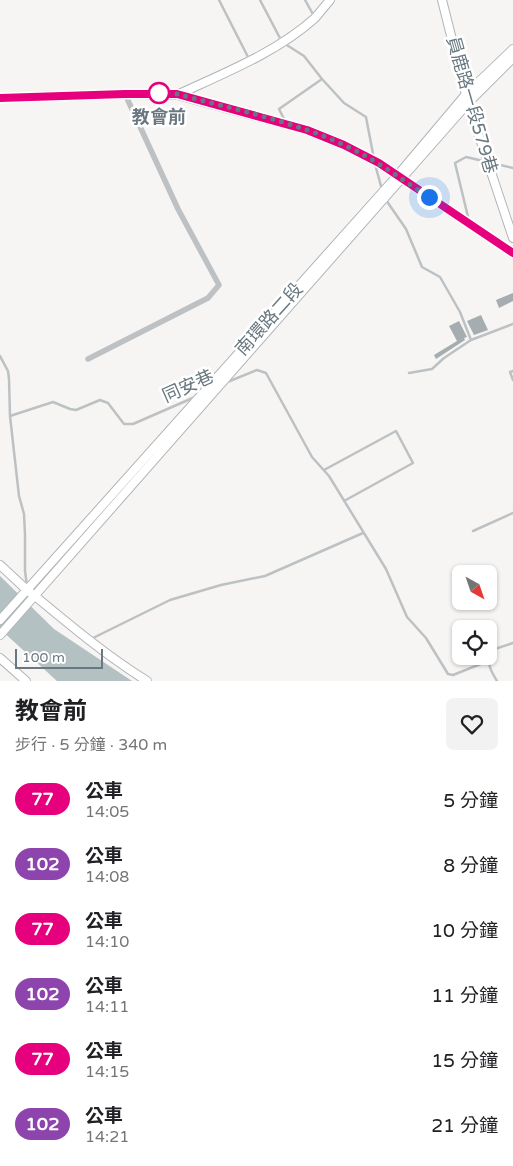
<!DOCTYPE html>
<html lang="zh-TW">
<meta charset="utf-8">
<style>
body{margin:0;font-family:"Varela Round","Noto Sans TC",sans-serif;background:#f2f2f2;color:#202124;height:100vh;display:flex;flex-direction:column;font-size:19px;white-space:nowrap}
*{box-sizing:border-box;margin:0}
p{font-size:16px;color:#757577}
.icon{flex:none;width:28px;height:28px;fill:none;stroke:currentColor;stroke-width:2;stroke-linecap:round;stroke-linejoin:round}
.map{position:relative;height:681px;overflow:hidden}
.side{display:flex;flex-direction:column;background:#fff;flex:1}
.side>*{flex:none}
.badge{padding:0 10px;border-radius:16px;font-size:18px;line-height:32px}
.needle{width:32px;rotate:140deg}
.controls{position:absolute;left:452px;top:565px;display:grid;gap:10px}
.controls a{display:grid;place-items:center;width:45px;height:45px;border-radius:8px;background:#fff;box-shadow:0 1px 4px #0004;font-size:25px}
.scale{position:absolute;left:15px;bottom:12px;width:88px;box-sizing:border-box;padding-left:5px;border:2px solid #697880;border-top:0;font-size:14px;line-height:18px;white-space:nowrap;color:#697880;-webkit-text-stroke:4px #fff;paint-order:stroke}
.you{position:absolute;width:25px;height:25px;margin:-12px;border:4px solid #fff;border-radius:50%;background:#1a73e8;box-shadow:0 0 0 8px #1a73e833}
.map>.badge{position:absolute;translate:-50% -50%;box-shadow:0 0 0 2px #fff}
.round{display:grid;place-items:center;flex:none;width:52px;height:52px;border-radius:8px;background:#f2f2f2}
.head{display:flex;align-items:center;justify-content:space-between;height:85px;padding:0 15px}
h1{font-size:24px;font-weight:700;line-height:38px}
ul{padding:0;list-style:none}
li{display:flex;align-items:center;gap:15px;height:65px;padding:0 15px}
li div{flex:1}
li b{display:block;font-size:19px}
li em{font-style:normal}
li .badge{min-width:55px;font-weight:700;text-align:center}
.map>svg:first-child{display:block}
.water{fill:#b4c1c3}
.building{fill:#a5adb1}
.lines{fill:none;stroke-linecap:round;stroke-linejoin:round}
.secondary-casing{stroke:#b0b5b8;stroke-width:10}
.lane{stroke:#bdc1c4;stroke-width:2.5}
.street{stroke:#bdc1c4;stroke-width:5.5}
.secondary{stroke:#fff;stroke-width:8}
.line-casing{stroke:#fff;stroke-width:11}
.line{stroke:#e6007e;stroke-width:8}
.walk{stroke:#697880;stroke-width:5;stroke-dasharray:0 9}
.stop-dot{fill:#fff;stroke:#e6007e;stroke-width:2.5}
.labels{text-anchor:middle;dominant-baseline:central;stroke-width:5;stroke-linejoin:round;paint-order:stroke}
.street-label{font-size:18px;fill:#697880;stroke:#fff}
.stop-label{font-size:18px;font-weight:bold;fill:#697880;stroke:#fff}
</style>
<div class="map">
<svg width="513" height="681" viewBox="0 0 513 681">
<rect width="100%" height="100%" fill="#f6f5f3"/>
<path class="water" d="M0 576 54 629 132 681H57L0 629Z"/>
<path class="building" d="M513 293V301L499 308 496 300Z
M481 315 488 330 474 335 467 321Z
M459 321 467 337 464 338 465 340 436 359 434 355 457 341 449 326Z"/>
<g class="lines">
<defs>
<path id="secondary" d="M442 0 468 103 513 238
M177 95C224 73 276 53 315 18 320 12 325 6 330 0
M0 98 125 94 177 95 307 130 344 145 379 163 513 253
M0 565 28 591 35 596C71 626 107 656 147 681
M0 620 397 176 467 93 513 49
M0 635 468 103 513 58
M0 658 26 681"/>
</defs>
<use href="#secondary" class="secondary-casing"/>
<path class="lane" d="M219 0 249 59
M260 0 282 42 304 56 322 79 344 103 366 117 374 159
M305 0 314 16
M285 121 279 109 322 79
M375 164 382 190
M386 200 406 229 422 267 440 277 460 312 471 340
M469 221 455 163 466 157 513 168
M0 356 8 371 9 379 10 416 19 496 24 514 25 535V571L27 586
M513 371 510 372 513 380
M409 373 432 369 444 358 471 340 513 324
M225 383 257 370 266 373 312 457 329 476 386 569 407 617 426 638 448 674 453 675 488 661
M10 416 53 402 70 409 76 410 100 400 108 403 124 424H133L195 397
M324 470 396 431 413 463 344 501
M473 531 513 513
M91 639 170 600 221 585 265 576 363 533
M497 681C489 668 487 664 492 650L513 643"/>
<path class="street" d="M88 359 208 298 219 285 178 209 125 94"/>
<use href="#secondary" class="secondary"/>
</g>
<g class="lines">
<defs>
<path id="line" d="M0 98 125 94H177L307 130 344 145 379 163 513 253"/>
</defs>
<use href="#line" class="line-casing"/>
<use href="#line" class="line"/>
<path class="walk" d="M159 93 177 94C232 109 293 121 344 145 375 159 401 179 429 197"/>
</g>
<circle class="stop-dot" cx="159" cy="93" r="10"/>
<g class="labels">
<g class="street-label">
<text transform="translate(472 105) rotate(74)">員鹿路一段579巷</text>
<text transform="translate(269 319) rotate(-48)">南環路二段</text>
<text transform="translate(188 386) rotate(-24)">同安巷</text>
</g>
<g class="stop-label">
<text x="159" y="117">教會前</text>
</g>
</g>
</svg>
<div class="controls">
<a><svg class="needle" viewBox="-14 -14 28 28"><path d="M0-13l5 13h-10z" fill="#e53935"/><path d="M0 13l5-13h-10z" fill="#757577"/></svg></a>
<a><svg class="icon" aria-label="locate" viewBox="0 0 24 24"><circle cx="12" cy="12" r="6"/><path d="M12 2v4M12 18v4M2 12h4M18 12h4"/></svg></a>
</div>
<div class="scale">100 m</div>
<div class="you" style="left:429px;top:197px"></div>
</div>
<section class="side">
<div class="head"><div><h1>教會前</h1><p>步行 · 5 分鐘 · 340 m</p></div><a class="round"><svg class="icon" aria-label="heart" viewBox="0 0 24 24"><path d="M12 20l-8-8c-3-5 5-10 8-4 3-6 11-1 8 4z"/></svg></a></div>
<ul>
<li><span class="badge" style="background:#e6007e;color:#fff">77</span><div><b>公車</b><p>14:05</p></div><em>5 分鐘</em></li>
<li><span class="badge" style="background:#8e44ad;color:#fff">102</span><div><b>公車</b><p>14:08</p></div><em>8 分鐘</em></li>
<li><span class="badge" style="background:#e6007e;color:#fff">77</span><div><b>公車</b><p>14:10</p></div><em>10 分鐘</em></li>
<li><span class="badge" style="background:#8e44ad;color:#fff">102</span><div><b>公車</b><p>14:11</p></div><em>11 分鐘</em></li>
<li><span class="badge" style="background:#e6007e;color:#fff">77</span><div><b>公車</b><p>14:15</p></div><em>15 分鐘</em></li>
<li><span class="badge" style="background:#8e44ad;color:#fff">102</span><div><b>公車</b><p>14:21</p></div><em>21 分鐘</em></li>
</ul>
</section>
